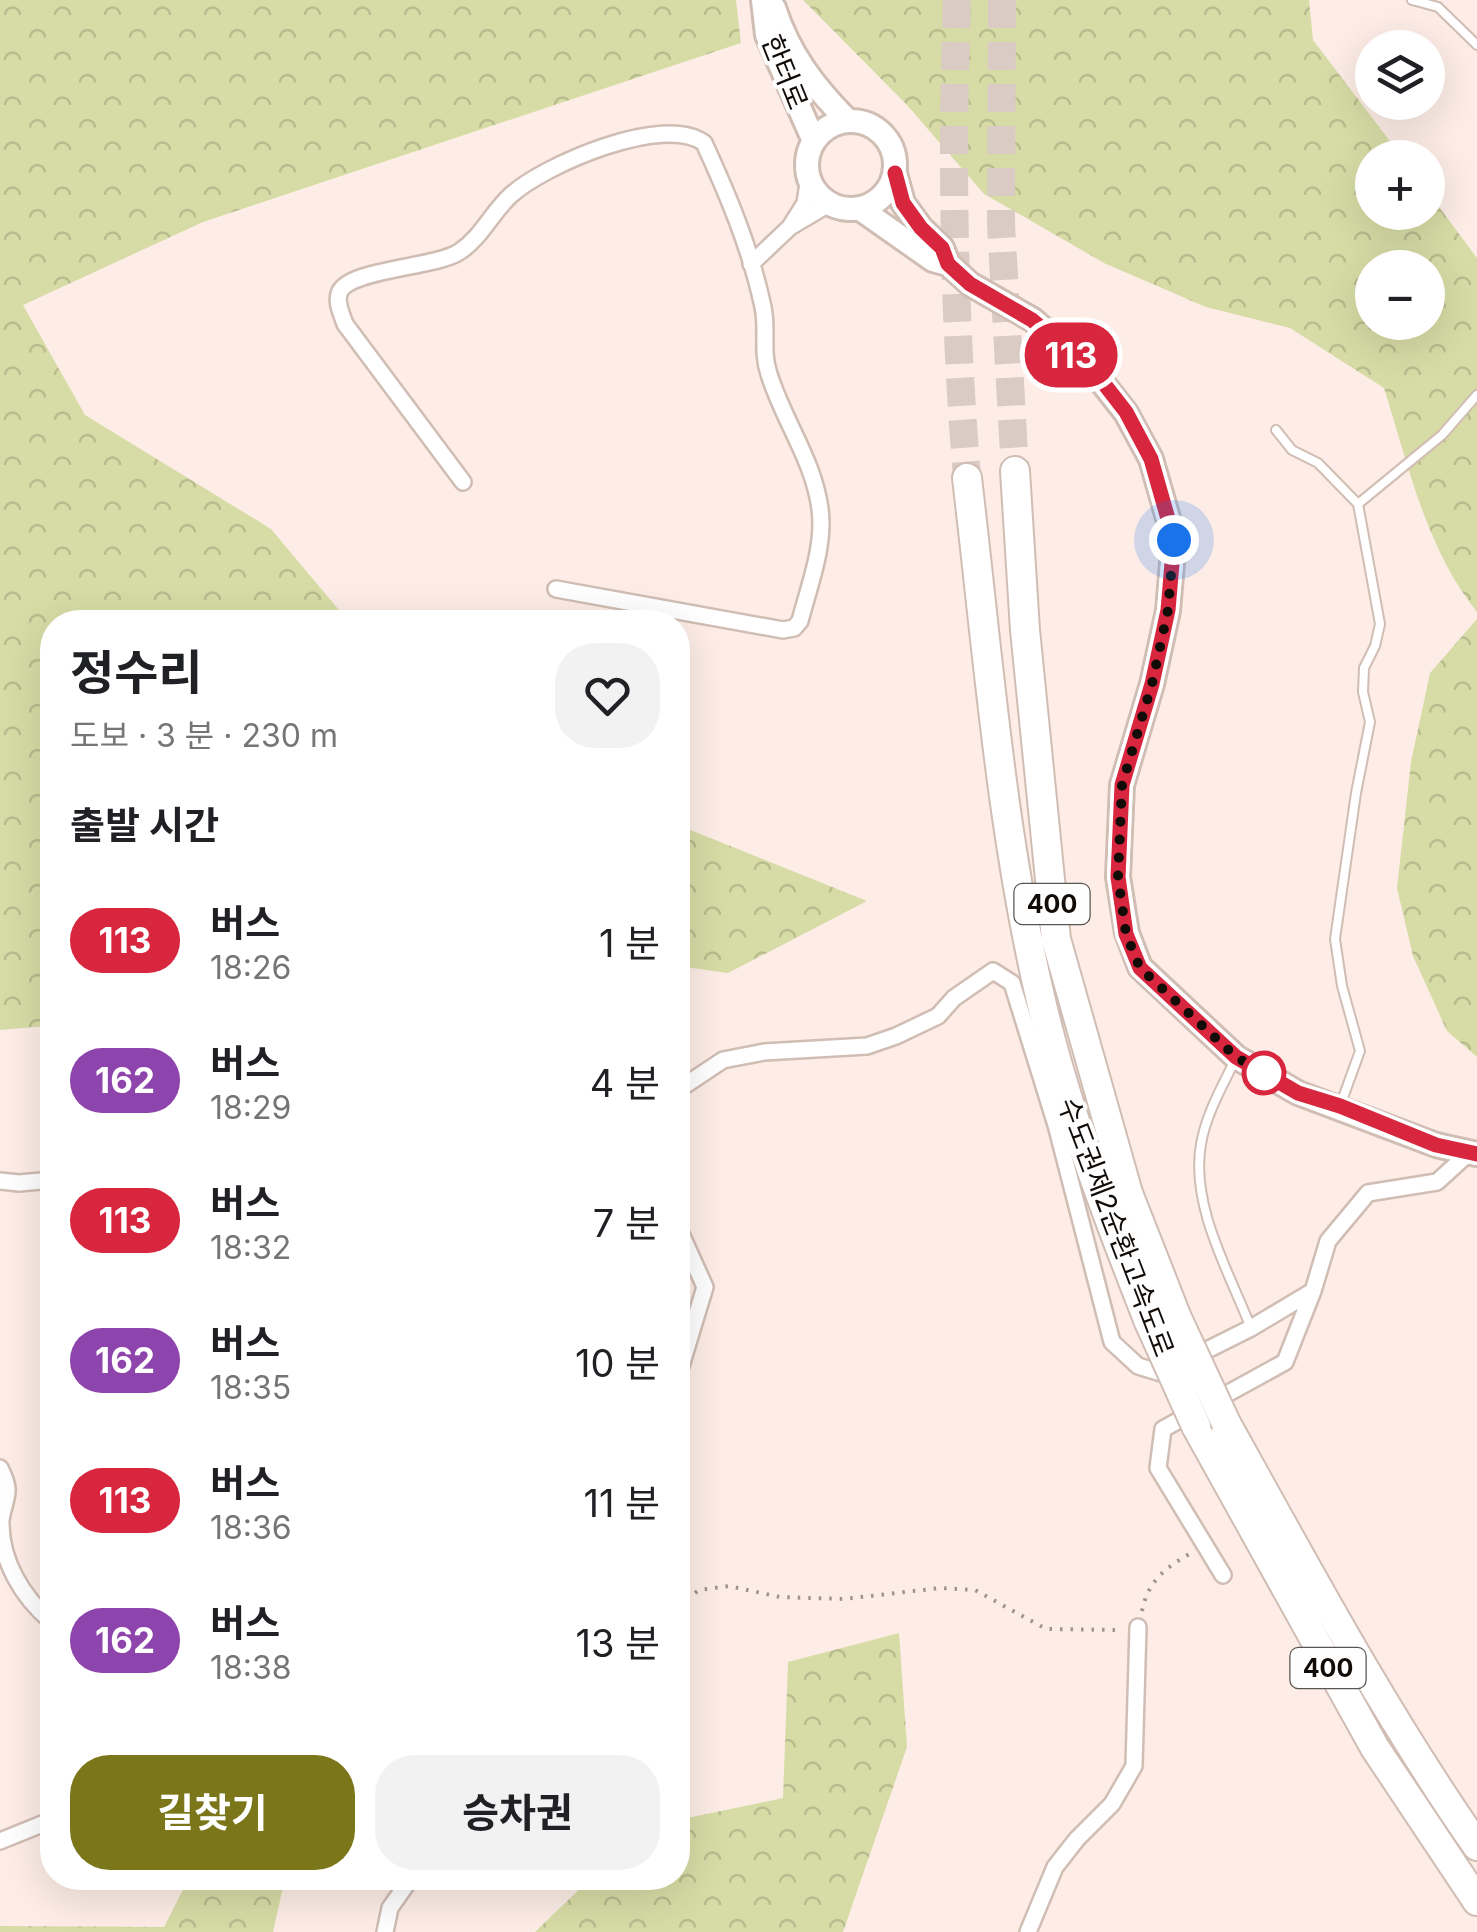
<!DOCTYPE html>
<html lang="ko">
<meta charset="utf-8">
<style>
body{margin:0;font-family:Inter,"Noto Sans KR",sans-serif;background:#f2f2f2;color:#202124;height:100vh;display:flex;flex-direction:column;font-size:38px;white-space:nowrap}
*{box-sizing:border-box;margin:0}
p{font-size:32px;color:#757577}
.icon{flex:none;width:55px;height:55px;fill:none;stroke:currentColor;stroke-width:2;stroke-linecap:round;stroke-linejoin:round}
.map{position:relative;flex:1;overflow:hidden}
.drawer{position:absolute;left:40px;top:610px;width:650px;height:1280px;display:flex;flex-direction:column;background:#fff;border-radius:40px;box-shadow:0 10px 40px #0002}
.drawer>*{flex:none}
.badge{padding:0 20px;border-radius:32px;font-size:35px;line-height:65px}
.tools{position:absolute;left:1355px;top:30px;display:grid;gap:20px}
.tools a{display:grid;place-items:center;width:90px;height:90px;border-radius:50%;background:#fff;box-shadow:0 10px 40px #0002;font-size:50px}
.you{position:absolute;width:50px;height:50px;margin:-25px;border:8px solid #fff;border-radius:50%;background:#1a73e8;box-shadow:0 0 0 15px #1a73e833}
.map>.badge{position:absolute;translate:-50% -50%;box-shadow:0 0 0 5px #fff}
h2{padding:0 30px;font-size:38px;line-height:90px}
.round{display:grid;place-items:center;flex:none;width:105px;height:105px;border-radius:40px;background:#f2f2f2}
.overview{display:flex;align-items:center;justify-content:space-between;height:170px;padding:0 30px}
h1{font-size:48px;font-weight:700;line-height:75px}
.primary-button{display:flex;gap:20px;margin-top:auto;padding:20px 30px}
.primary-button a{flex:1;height:115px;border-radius:40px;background:#7b761a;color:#fff;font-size:40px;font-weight:700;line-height:115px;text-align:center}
.primary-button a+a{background:#f2f2f2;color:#202124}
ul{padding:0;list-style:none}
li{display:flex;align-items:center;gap:30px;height:140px;padding:0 30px}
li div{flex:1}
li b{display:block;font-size:38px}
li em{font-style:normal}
li .badge{min-width:110px;font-weight:700;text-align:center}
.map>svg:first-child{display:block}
.forest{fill:url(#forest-crowns);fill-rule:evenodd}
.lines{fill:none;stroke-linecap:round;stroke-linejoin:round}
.motorway-tunnel{stroke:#dacbc5;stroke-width:28;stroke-dasharray:28 14;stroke-linecap:butt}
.service-casing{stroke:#d0bdb4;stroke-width:12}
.minor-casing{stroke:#d0bdb4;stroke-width:20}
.secondary-casing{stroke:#d0bdb4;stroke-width:28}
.motorway-casing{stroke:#d0bdb4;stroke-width:32}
.path{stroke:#9f938e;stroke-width:4;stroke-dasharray:2.5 8;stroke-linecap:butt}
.service{stroke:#fff;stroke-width:8}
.minor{stroke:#fff;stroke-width:15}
.secondary{stroke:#fff;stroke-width:22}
.motorway{stroke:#fff;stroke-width:28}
.motorway-bridge-casing{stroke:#d0bdb4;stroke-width:32;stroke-linecap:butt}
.motorway-bridge{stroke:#fff;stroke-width:28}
.line-casing{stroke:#fff;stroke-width:22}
.line{stroke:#d7263d;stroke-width:15}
.walk{stroke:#120c09;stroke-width:10;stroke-dasharray:0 18}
.stop-dot{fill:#fff;stroke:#d7263d;stroke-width:5}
.labels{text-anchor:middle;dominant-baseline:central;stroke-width:8;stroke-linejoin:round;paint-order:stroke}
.shield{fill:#fefefe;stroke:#595552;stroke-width:2.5}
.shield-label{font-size:25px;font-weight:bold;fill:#120c09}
.street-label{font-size:28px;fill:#120c09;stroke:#fefefe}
</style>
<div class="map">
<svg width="1477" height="1932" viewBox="0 0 1477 1932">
<defs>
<pattern id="forest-crowns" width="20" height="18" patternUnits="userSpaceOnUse" patternTransform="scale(2.5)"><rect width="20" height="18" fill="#d7dca6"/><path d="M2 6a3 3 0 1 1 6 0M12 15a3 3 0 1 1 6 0" fill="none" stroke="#b8bc8e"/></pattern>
</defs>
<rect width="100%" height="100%" fill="#fdede6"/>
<path class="forest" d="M0 0H736L741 43 203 222 23 305 85 415 271 529 349 622H52V1019L46 1026 0 1030Z
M803 0H1309L1313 40 1402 157 1372 158V212H1428V192L1477 258V612C1426 549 1408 464 1384 388L1290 328 1206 307 1106 264 984 194 907 105ZM1372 268H1428V322H1372Z
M1477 619V1057L1447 1031 1413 956 1397 888 1411 762 1430 673Z
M678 825 867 901 728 973 678 966Z
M899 1633 907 1747 843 1932H535L591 1878H678V1820L783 1798 788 1662Z
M189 1878H285L273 1932H0V1926L164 1927Z"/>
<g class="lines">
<path class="motorway-tunnel" d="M957 0C951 160 954 319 967 478
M1002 0 1001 224 1015 471"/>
<defs>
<path id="service" d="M1412 0 1438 7 1477 45
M1276 430 1292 450 1318 463 1358 504 1380 624 1375 646 1364 668 1363 692 1370 722 1356 793 1335 939 1342 986 1360 1051 1340 1106
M1358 504 1442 435 1477 395
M1236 1058C1223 1085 1206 1114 1201 1144 1190 1205 1229 1272 1251 1328"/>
<path id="minor" d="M809 177 805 203 790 227 829 204
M751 264 790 227
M463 482 345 324C342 315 336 303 339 294 345 269 435 268 459 252 481 238 492 212 511 195 544 165 664 113 704 143 728 195 751 250 763 307 768 330 761 351 769 374 783 420 814 461 820 509 825 546 809 586 800 621L794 628 783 630 556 589
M678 1090 723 1060 764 1052 867 1046 896 1036 938 1016 954 998 993 971 1012 983 1056 1125 1112 1342 1138 1366 1161 1373 1251 1328 1313 1291
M0 1181 19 1183 52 1180
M678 1227 705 1287 678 1376
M0 1468C13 1494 5 1495 1 1520 0 1561 23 1598 52 1622
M1223 1575 1158 1468 1163 1429 1285 1362 1313 1291 1328 1241 1368 1193 1437 1182 1470 1152
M0 1841 52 1820
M385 1932 390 1908 411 1878
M1028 1932 1055 1867 1077 1839 1112 1804 1134 1766 1138 1627"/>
<path id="secondary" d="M763 0 767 35 814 141
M774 8C789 54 814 87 848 121
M807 165a44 44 0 1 1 88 0a44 44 0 1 1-88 0Z
M895 173 903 203 921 228 942 248 948 264 970 284 1033 320 1097 376 1126 413 1151 459 1174 539 1168 611 1152 684 1122 785 1118 877 1127 933 1140 967 1236 1057 1298 1093 1436 1145 1477 1154
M859 208 933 260 948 264"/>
<path id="motorway" d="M1015 471 1025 630 1056 939 1128 1193 1177 1318
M967 478C988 654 1001 833 1042 1005 1068 1114 1108 1218 1149 1322
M1226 1423C1306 1567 1383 1711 1477 1846
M1196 1426 1375 1748 1477 1901"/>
</defs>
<use href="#service" class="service-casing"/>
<use href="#minor" class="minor-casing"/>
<use href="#secondary" class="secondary-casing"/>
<use href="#motorway" class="motorway-casing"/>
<path class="path" d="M678 1605 699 1590 729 1586 780 1597 844 1599 940 1588 975 1590 1046 1629 1121 1630
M1142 1611C1148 1581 1165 1568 1191 1553"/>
<use href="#service" class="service"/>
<use href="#minor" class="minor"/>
<use href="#secondary" class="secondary"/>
<use href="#motorway" class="motorway"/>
<defs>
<path id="motorway-bridge" d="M1177 1318 1226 1423
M1149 1322 1196 1426"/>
</defs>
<use href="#motorway-bridge" class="motorway-bridge-casing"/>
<use href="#motorway-bridge" class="motorway-bridge"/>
</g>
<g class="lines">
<defs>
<path id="line" d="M895 173 903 203 921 228 942 248 948 264 970 284 1032 320 1098 376 1126 412 1151 459 1174 540 1168 610 1152 684 1122 785 1118 877 1126 934 1140 968 1236 1057 1298 1093 1340 1106 1436 1145 1477 1154"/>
</defs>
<use href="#line" class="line-casing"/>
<use href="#line" class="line"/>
<path class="walk" d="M1174 540 1168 610 1152 684 1122 785 1118 877 1126 934 1140 968 1236 1057 1267 1075 1264 1073"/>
</g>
<circle class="stop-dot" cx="1264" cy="1073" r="20"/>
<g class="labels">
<g class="shield">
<rect x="1014.5" y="884" width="75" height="40" rx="8"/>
<rect x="1290.5" y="1648" width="75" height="40" rx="8"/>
</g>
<g class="shield-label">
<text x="1052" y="904">400</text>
<text x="1328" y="1668">400</text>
</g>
<g class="street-label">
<text transform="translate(785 72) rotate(68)">한터로</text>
<text transform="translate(1116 1227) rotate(69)">수도권제2순환고속도로</text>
</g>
</g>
</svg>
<div class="tools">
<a><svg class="icon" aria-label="layers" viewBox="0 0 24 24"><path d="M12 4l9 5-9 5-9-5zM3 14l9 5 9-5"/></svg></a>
<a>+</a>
<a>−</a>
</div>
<div class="you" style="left:1174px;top:540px"></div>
<b class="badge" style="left:1071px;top:355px;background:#d7263d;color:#fff">113</b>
<section class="drawer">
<div class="overview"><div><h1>정수리</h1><p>도보 · 3 분 · 230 m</p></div><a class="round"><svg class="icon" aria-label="heart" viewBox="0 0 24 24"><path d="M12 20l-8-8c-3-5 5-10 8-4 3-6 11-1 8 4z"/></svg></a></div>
<h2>출발 시간</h2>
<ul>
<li><span class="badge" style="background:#d7263d;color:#fff">113</span><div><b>버스</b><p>18:26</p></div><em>1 분</em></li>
<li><span class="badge" style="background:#8e44ad;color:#fff">162</span><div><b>버스</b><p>18:29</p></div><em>4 분</em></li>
<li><span class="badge" style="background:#d7263d;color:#fff">113</span><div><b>버스</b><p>18:32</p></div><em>7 분</em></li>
<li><span class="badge" style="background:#8e44ad;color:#fff">162</span><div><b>버스</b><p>18:35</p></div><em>10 분</em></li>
<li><span class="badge" style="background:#d7263d;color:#fff">113</span><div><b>버스</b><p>18:36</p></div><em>11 분</em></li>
<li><span class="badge" style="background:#8e44ad;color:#fff">162</span><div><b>버스</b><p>18:38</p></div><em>13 분</em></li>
</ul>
<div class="primary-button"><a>길찾기</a><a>승차권</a></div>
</section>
</div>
